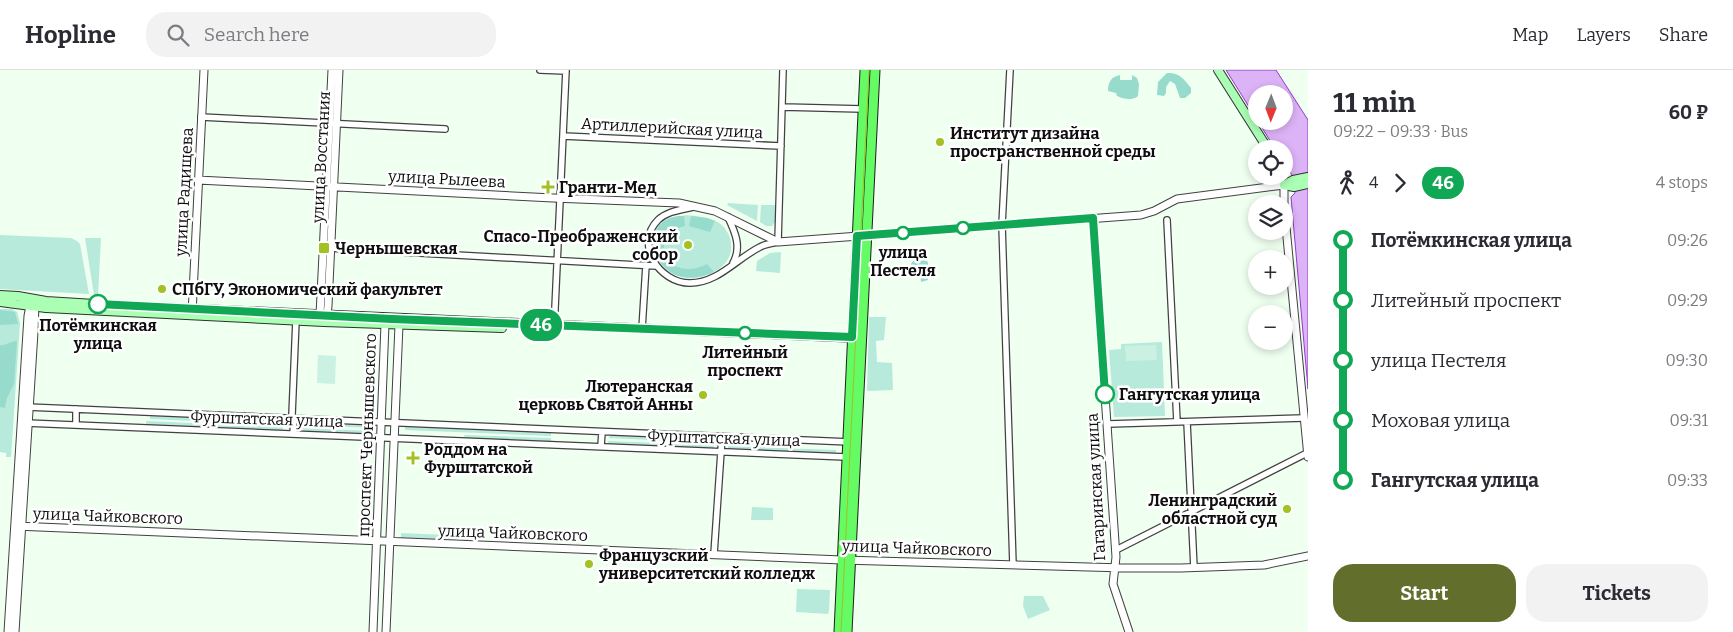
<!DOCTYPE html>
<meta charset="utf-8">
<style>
body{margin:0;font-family:Bitter,serif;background:#f2f2f3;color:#2b2b33;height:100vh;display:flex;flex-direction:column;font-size:19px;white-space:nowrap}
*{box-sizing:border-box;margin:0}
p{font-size:16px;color:#7c7c81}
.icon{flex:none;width:28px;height:28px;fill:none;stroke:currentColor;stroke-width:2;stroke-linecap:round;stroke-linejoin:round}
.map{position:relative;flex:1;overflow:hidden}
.panel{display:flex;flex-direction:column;background:#fff;width:425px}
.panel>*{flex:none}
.badge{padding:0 10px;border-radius:16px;font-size:18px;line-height:32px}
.needle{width:32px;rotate:181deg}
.tools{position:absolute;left:1248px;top:15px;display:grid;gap:10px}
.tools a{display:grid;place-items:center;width:45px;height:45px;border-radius:50%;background:#fff;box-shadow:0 2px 8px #0003;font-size:25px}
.map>.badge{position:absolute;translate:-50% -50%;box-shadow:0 0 0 2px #fff}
.legs{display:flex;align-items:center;gap:8px;height:55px;padding:0 25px;font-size:16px}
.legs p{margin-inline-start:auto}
.summary{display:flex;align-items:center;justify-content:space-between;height:85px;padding:0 25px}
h1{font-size:28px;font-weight:700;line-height:38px}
.primary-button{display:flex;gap:10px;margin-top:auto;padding:10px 25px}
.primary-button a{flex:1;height:58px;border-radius:20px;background:#616e2c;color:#fff;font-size:20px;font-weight:700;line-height:58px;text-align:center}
.primary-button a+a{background:#f2f2f3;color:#2b2b33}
ul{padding:0 25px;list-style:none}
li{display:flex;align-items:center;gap:18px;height:60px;font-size:19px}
li i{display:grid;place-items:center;width:8px;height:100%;margin:0 6px;background:currentColor}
li i::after{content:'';width:12px;height:12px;margin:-6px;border:4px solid;border-radius:50%;background:#fff}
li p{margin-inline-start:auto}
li:first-child i{background:linear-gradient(#0000 50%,currentColor 0)}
li:last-child i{background:linear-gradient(currentColor 50%,#0000 0)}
header{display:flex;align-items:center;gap:30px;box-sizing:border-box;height:70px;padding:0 25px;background:#fff;border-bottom:1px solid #e1e1e2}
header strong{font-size:24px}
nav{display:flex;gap:28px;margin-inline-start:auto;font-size:18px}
.search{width:350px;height:45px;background:#f2f2f3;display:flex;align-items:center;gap:12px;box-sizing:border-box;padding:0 18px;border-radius:20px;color:#7c7c81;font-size:19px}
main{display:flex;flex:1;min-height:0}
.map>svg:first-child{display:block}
.green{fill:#b8eadc}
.forest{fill:#97dbcd}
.pitch{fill:#caf1e1}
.water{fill:#ddb3f7;stroke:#9938d0}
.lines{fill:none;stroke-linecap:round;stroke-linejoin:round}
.minor-casing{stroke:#414141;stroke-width:8}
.tertiary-casing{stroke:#414141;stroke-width:9}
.secondary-casing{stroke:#303030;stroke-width:10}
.primary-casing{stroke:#1f1f1f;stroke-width:11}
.minor{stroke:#fff;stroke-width:5.5}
.tertiary{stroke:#fff;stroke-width:7}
.secondary{stroke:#aaffb5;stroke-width:8}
.primary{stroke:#64fb64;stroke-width:9}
.tram{stroke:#a2c123;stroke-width:1}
.line-1-casing{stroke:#fff;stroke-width:11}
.line-1{stroke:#10a855;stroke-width:8}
.poi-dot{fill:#a2c123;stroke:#fff;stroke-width:2}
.stop-1-dot{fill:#fff;stroke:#10a855;stroke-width:2.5}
.labels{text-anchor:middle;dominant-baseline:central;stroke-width:5;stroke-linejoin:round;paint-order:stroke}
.street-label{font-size:16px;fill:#0e0e0e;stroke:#fff}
.poi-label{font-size:16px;font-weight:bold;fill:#0e0e0e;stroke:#fff;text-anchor:start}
.stop-label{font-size:16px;font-weight:bold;fill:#0e0e0e;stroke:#fff}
</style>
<header>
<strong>Hopline</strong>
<div class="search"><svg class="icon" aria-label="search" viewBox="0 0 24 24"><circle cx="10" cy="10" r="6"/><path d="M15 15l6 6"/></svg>Search here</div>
<nav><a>Map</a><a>Layers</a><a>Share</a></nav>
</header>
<main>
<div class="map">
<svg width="1308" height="562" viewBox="0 0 1308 562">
<rect width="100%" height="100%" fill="#effff0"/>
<path class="green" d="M728 133 758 135 757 151 727 135Z
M761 135H775V152L772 156H766L760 152Z
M686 145C696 146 710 147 719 153 724 156 728 162 730 168 737 193 713 207 691 208 678 208 667 203 659 191 652 179 650 158 664 150 671 146 680 147 686 145Z
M0 165 71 168 77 171 80 174 89 224 0 219Z
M85 168H101L98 225H94Z
M781 182 780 203 756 201 757 191 770 183Z
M0 239H12L17 242 20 253 11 387H6V383L0 382Z
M869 247H886L884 270 876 271 877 292 892 293 893 320 867 321Z
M1162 272 1165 346 1114 347 1109 280 1121 279V274Z
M150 345 284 351V355L150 349Z
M146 351 283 357V361L146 355Z
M303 352 372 354V358L303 355Z
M405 356 551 362V366L405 360Z
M303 358 372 361V365L303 362Z
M464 365 551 368V372L465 369Z
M611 365 714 369V373L608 368Z
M608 371 714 375 713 379 609 374Z
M728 376 836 380V384L728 380Z
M752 437 773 438V450H751Z
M401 463 469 466 468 470 401 468Z
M797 519 830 520 829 541 828 544 796 542Z
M1024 526H1043L1050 540 1028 549 1023 536Z"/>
<path class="forest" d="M1167 3C1179 2 1184 9 1191 18V23L1185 28H1180L1175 14 1170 11 1166 17V23L1164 26 1157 25 1158 12Z
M1120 5V10H1132V5L1137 8 1139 14 1138 26C1132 31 1124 29 1117 26L1116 23 1108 21C1108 12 1111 7 1120 5Z
M678 146H684L685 156C670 159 661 168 665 184L658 189C648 168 654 151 678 146Z
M691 146 707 148 715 151 710 162 689 156Z
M667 188C677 202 693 201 707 194L714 202C695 211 674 211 660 192Z
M925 190 928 192V210L921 212 920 201H911V194L913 191Z
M0 240 15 242 18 254 0 255V275C5 276 11 271 17 271L14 314 7 328 5 338 0 337Z"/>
<path class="pitch" d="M1156 275 1157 290 1126 291 1125 276Z
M318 285 336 286 335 314 317 313Z"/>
<path class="water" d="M1226 0H1276L1308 50V319L1291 127 1295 123 1292 105 1284 92V79H1275L1258 51H1284V24H1256V48Z"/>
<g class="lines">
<defs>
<path id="minor" d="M540 0 566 1
M1010 0 1002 155 1013 495
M782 37 863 39
M201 47 445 59
M563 66 781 76
M693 137C681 140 667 141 658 150 634 174 659 213 690 213 718 213 736 189 760 177 765 174 772 173 778 172L783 0
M728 147C735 162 742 177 733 193
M1167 150 1177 352
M329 178 656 196
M642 259 646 195
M554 260 566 0
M27 337 850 372
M1187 352 1194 498
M26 353 846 387
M1108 354 1304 348
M76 355V339
M293 364 294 349 292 345 296 250
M601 376 602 362
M1116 480 1307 383
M714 484 722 367"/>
<path id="tertiary" d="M198 110 553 128 679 133 715 141 778 172 1141 145 1154 141 1177 129 1284 115V134
M1284 136 1308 387
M1093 148 1116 487 1113 514 1129 562
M192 244 204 0
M322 249 320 245 332 0
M325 249 327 245 328 236 339 0
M15 456 842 490 1125 498H1181L1264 495 1308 486
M8 562 28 246 31 231
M15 562 34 262 35 233
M373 562 385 254
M386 562 399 255 396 252"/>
<path id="secondary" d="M1218 0 1268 79
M1284 115 1293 110 1308 107
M1284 115 1294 117 1308 114
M0 225 18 226 46 231 111 235 857 268
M0 232 46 238 324 252 502 258"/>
<path id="primary" d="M839 562 865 0
M847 562 875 0"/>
</defs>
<use href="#minor" class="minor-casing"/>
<use href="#tertiary" class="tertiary-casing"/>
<use href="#secondary" class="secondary-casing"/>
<use href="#primary" class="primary-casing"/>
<use href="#minor" class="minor"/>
<use href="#tertiary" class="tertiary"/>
<use href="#secondary" class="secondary"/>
<use href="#primary" class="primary"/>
<path class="tram" d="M841 562 869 0"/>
</g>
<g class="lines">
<defs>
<path id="line-1" d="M98 234 392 249 852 267 857 166 1093 148 1105 324"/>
</defs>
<use href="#line-1" class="line-1-casing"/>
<use href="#line-1" class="line-1"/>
</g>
<g class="poi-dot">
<circle cx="940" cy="72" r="5"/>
<path d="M545.5 109.5h5v5h5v5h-5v5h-5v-5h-5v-5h5z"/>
<circle cx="688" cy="175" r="5"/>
<rect x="318" y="172" width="12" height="12" rx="2.5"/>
<circle cx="162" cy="219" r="5"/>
<circle cx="703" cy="325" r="5"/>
<path d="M410.5 380.5h5v5h5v5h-5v5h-5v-5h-5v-5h5z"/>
<circle cx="1287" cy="439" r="5"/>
<circle cx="589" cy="494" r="5"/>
</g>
<g class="stop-1-dot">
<circle cx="963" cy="158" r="6"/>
<circle cx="903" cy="163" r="6"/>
<circle cx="98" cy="234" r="9"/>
<circle cx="745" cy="263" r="6"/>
<circle cx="1105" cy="324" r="9"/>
</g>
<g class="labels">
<g class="street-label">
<text transform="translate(672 58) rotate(3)">Артиллерийская улица</text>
<text transform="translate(321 87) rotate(-87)">улица Восстания</text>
<text transform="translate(447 109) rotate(3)">улица Рылеева</text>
<text transform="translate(184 122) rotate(-87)">улица Радищева</text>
<text transform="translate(267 349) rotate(2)">Фурштатская улица</text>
<text transform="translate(367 365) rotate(-88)">проспект Чернышевского</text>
<text transform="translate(724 368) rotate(2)">Фурштатская улица</text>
<text transform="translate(1096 417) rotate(-93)">Гагаринская улица</text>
<text transform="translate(108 446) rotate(2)">улица Чайковского</text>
<text transform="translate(513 463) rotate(2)">улица Чайковского</text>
<text transform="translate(917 478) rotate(2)">улица Чайковского</text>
</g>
<g class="poi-label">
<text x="950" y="63">Институт дизайна<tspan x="950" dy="18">пространственной среды</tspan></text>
<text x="559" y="117">Гранти-Мед</text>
<text x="678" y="166" text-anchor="end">Спасо-Преображенский<tspan x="678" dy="18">собор</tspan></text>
<text x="335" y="178">Чернышевская</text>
<text x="172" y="219">СПбГУ, Экономический факультет</text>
<text x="693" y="316" text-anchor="end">Лютеранская<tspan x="693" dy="18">церковь Святой Анны</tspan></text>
<text x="424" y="379">Роддом на<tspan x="424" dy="18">Фурштатской</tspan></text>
<text x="1277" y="430" text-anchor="end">Ленинградский<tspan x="1277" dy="18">областной суд</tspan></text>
<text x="599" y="485">Французский<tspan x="599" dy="18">университетский колледж</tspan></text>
</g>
<g class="stop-label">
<text x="903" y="182">улица<tspan x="903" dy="18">Пестеля</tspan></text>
<text x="98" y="255">Потёмкинская<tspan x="98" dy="18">улица</tspan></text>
<text x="745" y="282">Литейный<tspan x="745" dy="18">проспект</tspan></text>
<text x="1119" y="324" text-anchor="start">Гангутская улица</text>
</g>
</g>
</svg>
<div class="tools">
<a><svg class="needle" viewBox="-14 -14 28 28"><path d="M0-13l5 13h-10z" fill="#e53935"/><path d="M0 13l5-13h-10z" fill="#7c7c81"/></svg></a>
<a><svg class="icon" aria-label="locate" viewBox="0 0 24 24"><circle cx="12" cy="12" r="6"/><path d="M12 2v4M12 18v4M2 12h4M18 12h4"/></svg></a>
<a><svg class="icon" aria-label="layers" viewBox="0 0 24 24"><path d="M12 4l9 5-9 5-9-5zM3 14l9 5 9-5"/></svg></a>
<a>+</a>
<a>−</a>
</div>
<b class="badge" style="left:541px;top:255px;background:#10a855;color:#fff">46</b>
</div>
<section class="panel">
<div class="summary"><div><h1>11 min</h1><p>09:22 – 09:33 · Bus</p></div><b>60 ₽</b></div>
<div class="legs"><svg class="icon" aria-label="walk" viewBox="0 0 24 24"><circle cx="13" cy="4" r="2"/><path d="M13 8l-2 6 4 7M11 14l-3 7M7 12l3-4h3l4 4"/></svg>4<svg class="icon" aria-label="forward" viewBox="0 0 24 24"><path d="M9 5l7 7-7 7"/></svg><b class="badge" style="background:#10a855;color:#fff">46</b><p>4 stops</p></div>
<ul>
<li><i style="color:#10a855"></i><b>Потёмкинская улица</b><p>09:26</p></li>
<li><i style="color:#10a855"></i><span>Литейный проспект</span><p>09:29</p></li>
<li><i style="color:#10a855"></i><span>улица Пестеля</span><p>09:30</p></li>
<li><i style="color:#10a855"></i><span>Моховая улица</span><p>09:31</p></li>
<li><i style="color:#10a855"></i><b>Гангутская улица</b><p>09:33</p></li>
</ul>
<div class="primary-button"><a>Start</a><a>Tickets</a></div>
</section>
</main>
